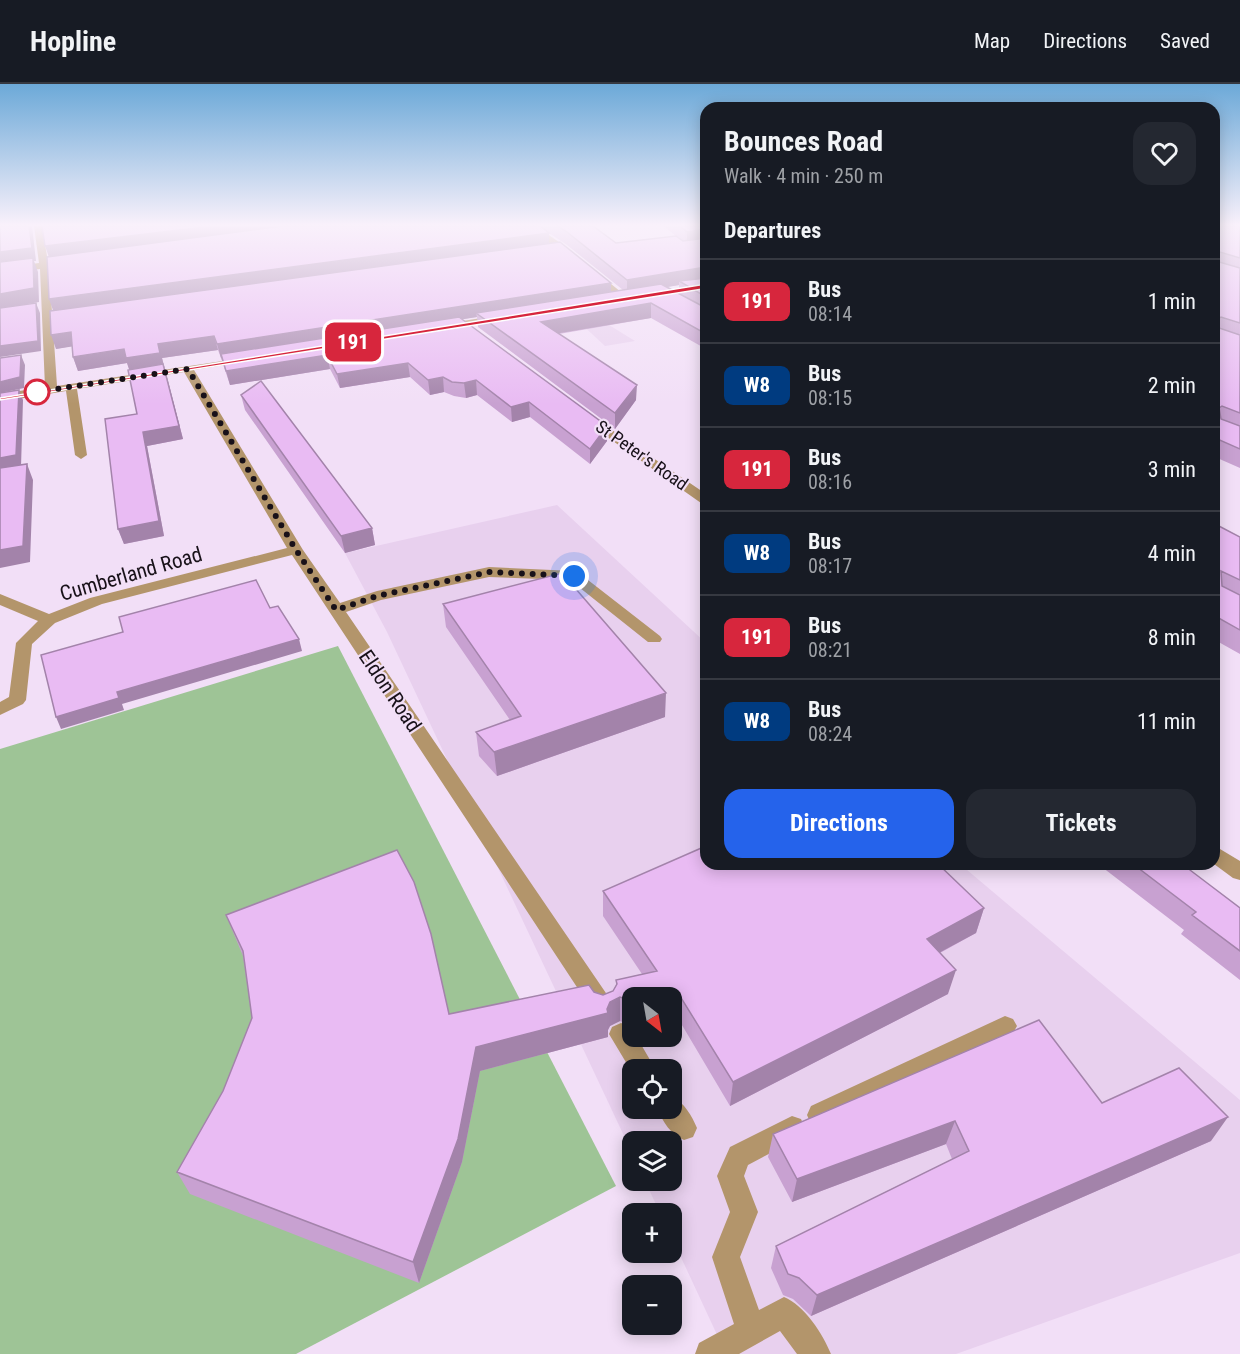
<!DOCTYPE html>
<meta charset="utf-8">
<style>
body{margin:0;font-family:"Roboto Condensed",sans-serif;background:#242831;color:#f1f3f6;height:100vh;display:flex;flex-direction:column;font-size:22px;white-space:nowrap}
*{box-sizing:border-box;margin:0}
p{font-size:20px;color:#9ea1a6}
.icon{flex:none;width:33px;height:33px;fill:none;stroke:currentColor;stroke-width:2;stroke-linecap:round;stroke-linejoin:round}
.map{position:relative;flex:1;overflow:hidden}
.sheet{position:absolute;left:700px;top:18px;width:520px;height:768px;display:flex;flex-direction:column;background:#171b24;border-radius:18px;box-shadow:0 3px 15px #0003}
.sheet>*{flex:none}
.badge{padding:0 12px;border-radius:9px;font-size:21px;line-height:39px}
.needle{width:39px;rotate:149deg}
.buttons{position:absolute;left:622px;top:903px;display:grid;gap:12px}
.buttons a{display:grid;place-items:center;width:60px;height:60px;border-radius:12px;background:#171b24;box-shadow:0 3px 15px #0003;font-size:30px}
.you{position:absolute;width:30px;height:30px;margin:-15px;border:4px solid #fff;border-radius:50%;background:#1a73e8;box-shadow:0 0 0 9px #1a73e833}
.map>.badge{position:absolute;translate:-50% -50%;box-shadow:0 0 0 3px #fff}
h2{padding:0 24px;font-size:22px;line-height:54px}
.round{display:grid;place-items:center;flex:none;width:63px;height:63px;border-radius:18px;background:#242831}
.summary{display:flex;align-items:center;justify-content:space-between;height:102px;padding:0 24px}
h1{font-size:28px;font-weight:700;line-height:45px}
.action{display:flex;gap:12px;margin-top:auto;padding:12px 24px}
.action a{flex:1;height:69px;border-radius:18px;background:#2563eb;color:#fff;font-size:24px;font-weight:700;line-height:69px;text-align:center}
.action a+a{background:#242831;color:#f1f3f6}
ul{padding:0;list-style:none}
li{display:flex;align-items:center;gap:18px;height:84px;padding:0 24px;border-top:2px solid #363941}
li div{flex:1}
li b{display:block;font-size:22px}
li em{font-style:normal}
li .badge{min-width:66px;font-weight:700;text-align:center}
header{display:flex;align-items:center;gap:36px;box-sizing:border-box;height:84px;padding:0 30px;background:#171b24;border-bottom:2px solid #363941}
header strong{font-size:28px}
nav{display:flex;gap:33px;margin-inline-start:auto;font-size:21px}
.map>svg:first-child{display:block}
.built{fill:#e8d0ee;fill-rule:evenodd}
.green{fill:#9ec496}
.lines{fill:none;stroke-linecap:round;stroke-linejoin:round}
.minor{fill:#b3956b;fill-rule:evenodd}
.wall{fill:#c8a1d1;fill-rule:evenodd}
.shaded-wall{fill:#a383aa}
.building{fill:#e9bbf3;stroke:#a383aa;stroke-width:1.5}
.line{fill:#d7263d;stroke:#fff;stroke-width:1.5}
.walk{stroke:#181119;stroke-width:6;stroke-dasharray:0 10.8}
.stop-dot{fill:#fff;stroke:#d7263d;stroke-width:3}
.labels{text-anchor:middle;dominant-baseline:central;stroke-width:4.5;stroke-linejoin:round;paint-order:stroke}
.far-street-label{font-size:18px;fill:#181119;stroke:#f2dff7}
.street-label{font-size:21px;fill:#181119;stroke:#f2dff7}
</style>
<header>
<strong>Hopline</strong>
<nav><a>Map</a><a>Directions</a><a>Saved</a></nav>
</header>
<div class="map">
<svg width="1240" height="1270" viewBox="0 0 1240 1270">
<rect width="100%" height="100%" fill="#f2dff7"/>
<path class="built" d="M596 233 635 257 605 262 577 236Z
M557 421 706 559V780H960L1240 1016V1169L956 1270H726L672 1154V1130L660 1129 645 1097 672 1096V1058H633V1071L387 548 345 469ZM633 914H672V952H633ZM633 986H672V1024H633Z"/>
<path class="green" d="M338 562 616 1102 296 1270H0V665Z"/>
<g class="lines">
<path class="minor" d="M34 142H42L48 178 70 175 75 178 49 183 57 302 249 273V277L194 286 303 466 340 519 377 507 489 483 574 487 579 489 660 552 662 555 660 558H648L570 496 489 493 381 516 346 528 610 915 614 922 610 929 602 932 594 929 292 471 102 520 55 539 32 560 26 616 23 620 0 631V618L9 613 16 559 38 537 0 521V510L49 530 90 514 287 464 184 288 77 305 87 371 81 375 75 371 66 307 0 318V310L45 303 40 185 0 190V184L39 179Z
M526 142H536L566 163 627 213V217H621Z
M500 231 505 234 504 236 444 246 439 243 444 240Z
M587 329 706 410V420L701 419 583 336 581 333Z
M1215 762 1240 777V796L1233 794 1214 780Z
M1005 932 1013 935 1017 942 1013 949 829 1040 820 1043 811 1040 807 1031 811 1022Z
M621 939 630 943 633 952H636L656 986H633V990L609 950 612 943Z
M672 1013C684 1018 692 1032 697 1044L693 1053 684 1056C671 1051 663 1038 657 1024H672Z
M792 1032 801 1035 805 1044 801 1053 748 1081 744 1092 758 1128 740 1173 759 1226 784 1213C804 1221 823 1250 831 1270H797L780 1247 739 1270H695L699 1259 734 1240 712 1173 730 1128 717 1092 730 1063Z"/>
</g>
<path class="wall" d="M42 142H593L616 159 678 154 664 142H706V265L651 234 559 250 636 316 615 345 478 243 477 233 462 235 607 357 590 380 530 333 512 338 477 311 466 314 454 312 444 308 430 311 410 293 340 304 330 285 230 301 221 274 218 266 162 274 183 355 147 362 164 452 124 460 118 445 137 330 129 285 127 279 78 287 73 273 72 262 56 265 49 172ZM543 145 567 161 623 206 611 208V199L549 160ZM679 201V210L666 203Z
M1215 142H1240V384L1215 373Z
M241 311 372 444 375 461 345 469 245 326Z
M1215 440 1240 453V570L1215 556Z
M443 520 665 633 497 692 479 672 476 648 510 636 446 543Z
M1098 780H1188V785L1240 824V896L1181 850 1184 846Z
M603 807 984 824 976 849 940 869 948 910 730 1022 679 936 633 914V945L631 941 620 937 610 942 608 946V953L480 987 462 1078 419 1199 190 1110 177 1088 223 1007 252 934 243 872 226 831 449 930 594 908 603 911 613 907 616 901V896L642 890 603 832Z
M1102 1019 1211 1057 811 1232 793 1215 783 1211 771 1184 776 1162 952 1075 946 1060 792 1118 768 1073 773 1050Z"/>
<path class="shaded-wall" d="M29 142H32L36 177H34L38 188 39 218 0 225V168Z
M213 142H320L50 176 45 162Z
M706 145V157L687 161V148Z
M549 149V162L54 229 49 215Z
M706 183V197H679V201L627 210V196Z
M611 199V212L476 229 477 233 221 274 217 260Z
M36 219 40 229 41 267 0 273V262Z
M651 219V234L542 252 541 238Z
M71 248 75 262 56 265 51 251Z
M214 252 218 266 162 274 183 355 147 362 164 452 124 460 118 445 159 437 130 288 127 279 78 287 73 273Z
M21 271 25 281 24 304 0 309V298Z
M327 271 330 285 230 301 226 287Z
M408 279 410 293 340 304 337 290Z
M443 293 444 308 430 311 428 296Z
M476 296 477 311 466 314 464 299Z
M637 301 636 316 615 345V329Z
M19 306 23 316 21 383 0 386V374Z
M529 318 530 333 512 338 511 323Z
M607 342V357L590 380V365Z
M27 380 33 396 30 478 0 484V466Z
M372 444 375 461 345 469 341 452Z
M299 555 302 567 122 620 124 626 61 645 56 633 117 608Z
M666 609 665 633 497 692 494 668Z
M984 824 976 849 920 879 927 855Z
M956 886 948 910 730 1022 733 998Z
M680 912 679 936 672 938V914Z
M620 913V937L610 942 608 946V953L480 987 462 1078 419 1199 413 1178 476 963 607 925 610 918Z
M1228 1033 1211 1057 811 1232 817 1211Z
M955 1037 946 1060 792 1118 797 1095Z"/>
<path class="building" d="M0 142H29L32 164 0 168Z
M42 142H213L45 162Z
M283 142H540L549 149 49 215 47 173Z
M558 142H593L616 159 676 152 683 157 706 154V183L627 196 567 148Z
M680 142H706V145L687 148Z
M1215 142H1240V174L1220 168 1217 170 1219 178 1240 184V239L1221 233 1218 235 1219 244 1240 251V329L1222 322 1219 324 1221 335 1240 342V365L1215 354Z
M560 158 611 199 217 260 214 252 158 260 160 269 126 274 124 265 73 273 71 248 51 251 50 227Z
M33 174 34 204 0 210V178Z
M706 194V213L679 197Z
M661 200 706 224V250L651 219 541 238 637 301 615 329 476 229Z
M36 219 38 257 0 262V224Z
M459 233 607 342 590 365 529 318 511 323 476 296 464 299 452 298 443 293 428 296 408 279 337 290 327 271 226 287 221 270Z
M21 271 20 293 0 298V274Z
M163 280 179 342 143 348 159 437 118 445 105 335 137 330 128 286Z
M261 297 372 444 341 452 241 311Z
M19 306 16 371 0 374V309Z
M27 380 23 462 0 466V384Z
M1215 440 1240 453V496L1221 487 1222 502 1240 511V546L1215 532Z
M562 489 666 609 494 668 476 648 521 632 443 520Z
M256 496 270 524 278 522 299 555 117 608 119 614 56 633 41 571 123 548 119 533Z
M706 762V780H938L984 824 927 855 956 886 733 998 680 912 672 914H633V921L631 917 620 913 610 918 607 925 608 929 476 963 458 1055 413 1178 177 1088 223 1007 252 934 243 867 226 831 397 766 414 798 431 850 449 930 589 901 594 908 603 911 613 907 617 900 616 896 657 887 603 807Z
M1133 780H1188L1190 781 1186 783 1240 824V867L1192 831 1196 828Z
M1039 936 1102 1019 1179 984 1228 1033 817 1211 799 1194 788 1190 776 1162 969 1067 955 1037 797 1095 773 1050Z"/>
<linearGradient id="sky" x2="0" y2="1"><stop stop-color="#6ca9d8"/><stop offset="0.44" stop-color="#f9f1fb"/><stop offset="1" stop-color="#f9f1fb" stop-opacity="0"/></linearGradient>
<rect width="1240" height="320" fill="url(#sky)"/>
<path class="line" d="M706 200 709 204 0 316V314Z"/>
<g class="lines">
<path class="walk" d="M37 308 188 285 296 466 336 526 377 512 489 488 574 492"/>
</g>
<circle class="stop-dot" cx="37" cy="308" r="12"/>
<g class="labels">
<g class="far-street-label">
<text transform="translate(642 371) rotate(35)">St Peter's Road</text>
</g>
<g class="street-label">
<text transform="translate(131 490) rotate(-16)">Cumberland Road</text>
<text transform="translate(390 607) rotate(56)">Eldon Road</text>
</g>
</g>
</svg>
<div class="buttons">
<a><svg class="needle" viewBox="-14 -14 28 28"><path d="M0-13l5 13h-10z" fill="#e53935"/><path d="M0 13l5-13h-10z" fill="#9ea1a6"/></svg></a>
<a><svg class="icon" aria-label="locate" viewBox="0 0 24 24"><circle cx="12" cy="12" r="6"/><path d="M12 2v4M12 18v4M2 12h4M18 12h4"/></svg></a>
<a><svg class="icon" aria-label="layers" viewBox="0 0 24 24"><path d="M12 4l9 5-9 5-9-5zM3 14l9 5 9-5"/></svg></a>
<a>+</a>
<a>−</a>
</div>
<div class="you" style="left:574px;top:492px"></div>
<b class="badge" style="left:353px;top:258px;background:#d7263d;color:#fff">191</b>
<section class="sheet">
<div class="summary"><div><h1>Bounces Road</h1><p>Walk · 4 min · 250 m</p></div><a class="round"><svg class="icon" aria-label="heart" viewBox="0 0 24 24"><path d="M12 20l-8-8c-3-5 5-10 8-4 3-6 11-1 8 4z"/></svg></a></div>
<h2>Departures</h2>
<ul>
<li><span class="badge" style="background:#d7263d;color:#fff">191</span><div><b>Bus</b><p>08:14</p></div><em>1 min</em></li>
<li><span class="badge" style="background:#003b80;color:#fff">W8</span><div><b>Bus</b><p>08:15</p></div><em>2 min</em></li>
<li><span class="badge" style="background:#d7263d;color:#fff">191</span><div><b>Bus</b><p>08:16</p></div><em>3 min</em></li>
<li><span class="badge" style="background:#003b80;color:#fff">W8</span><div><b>Bus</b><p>08:17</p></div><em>4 min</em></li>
<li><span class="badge" style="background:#d7263d;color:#fff">191</span><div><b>Bus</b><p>08:21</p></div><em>8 min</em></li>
<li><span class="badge" style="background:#003b80;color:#fff">W8</span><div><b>Bus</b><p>08:24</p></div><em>11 min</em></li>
</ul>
<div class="action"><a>Directions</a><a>Tickets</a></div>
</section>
</div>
